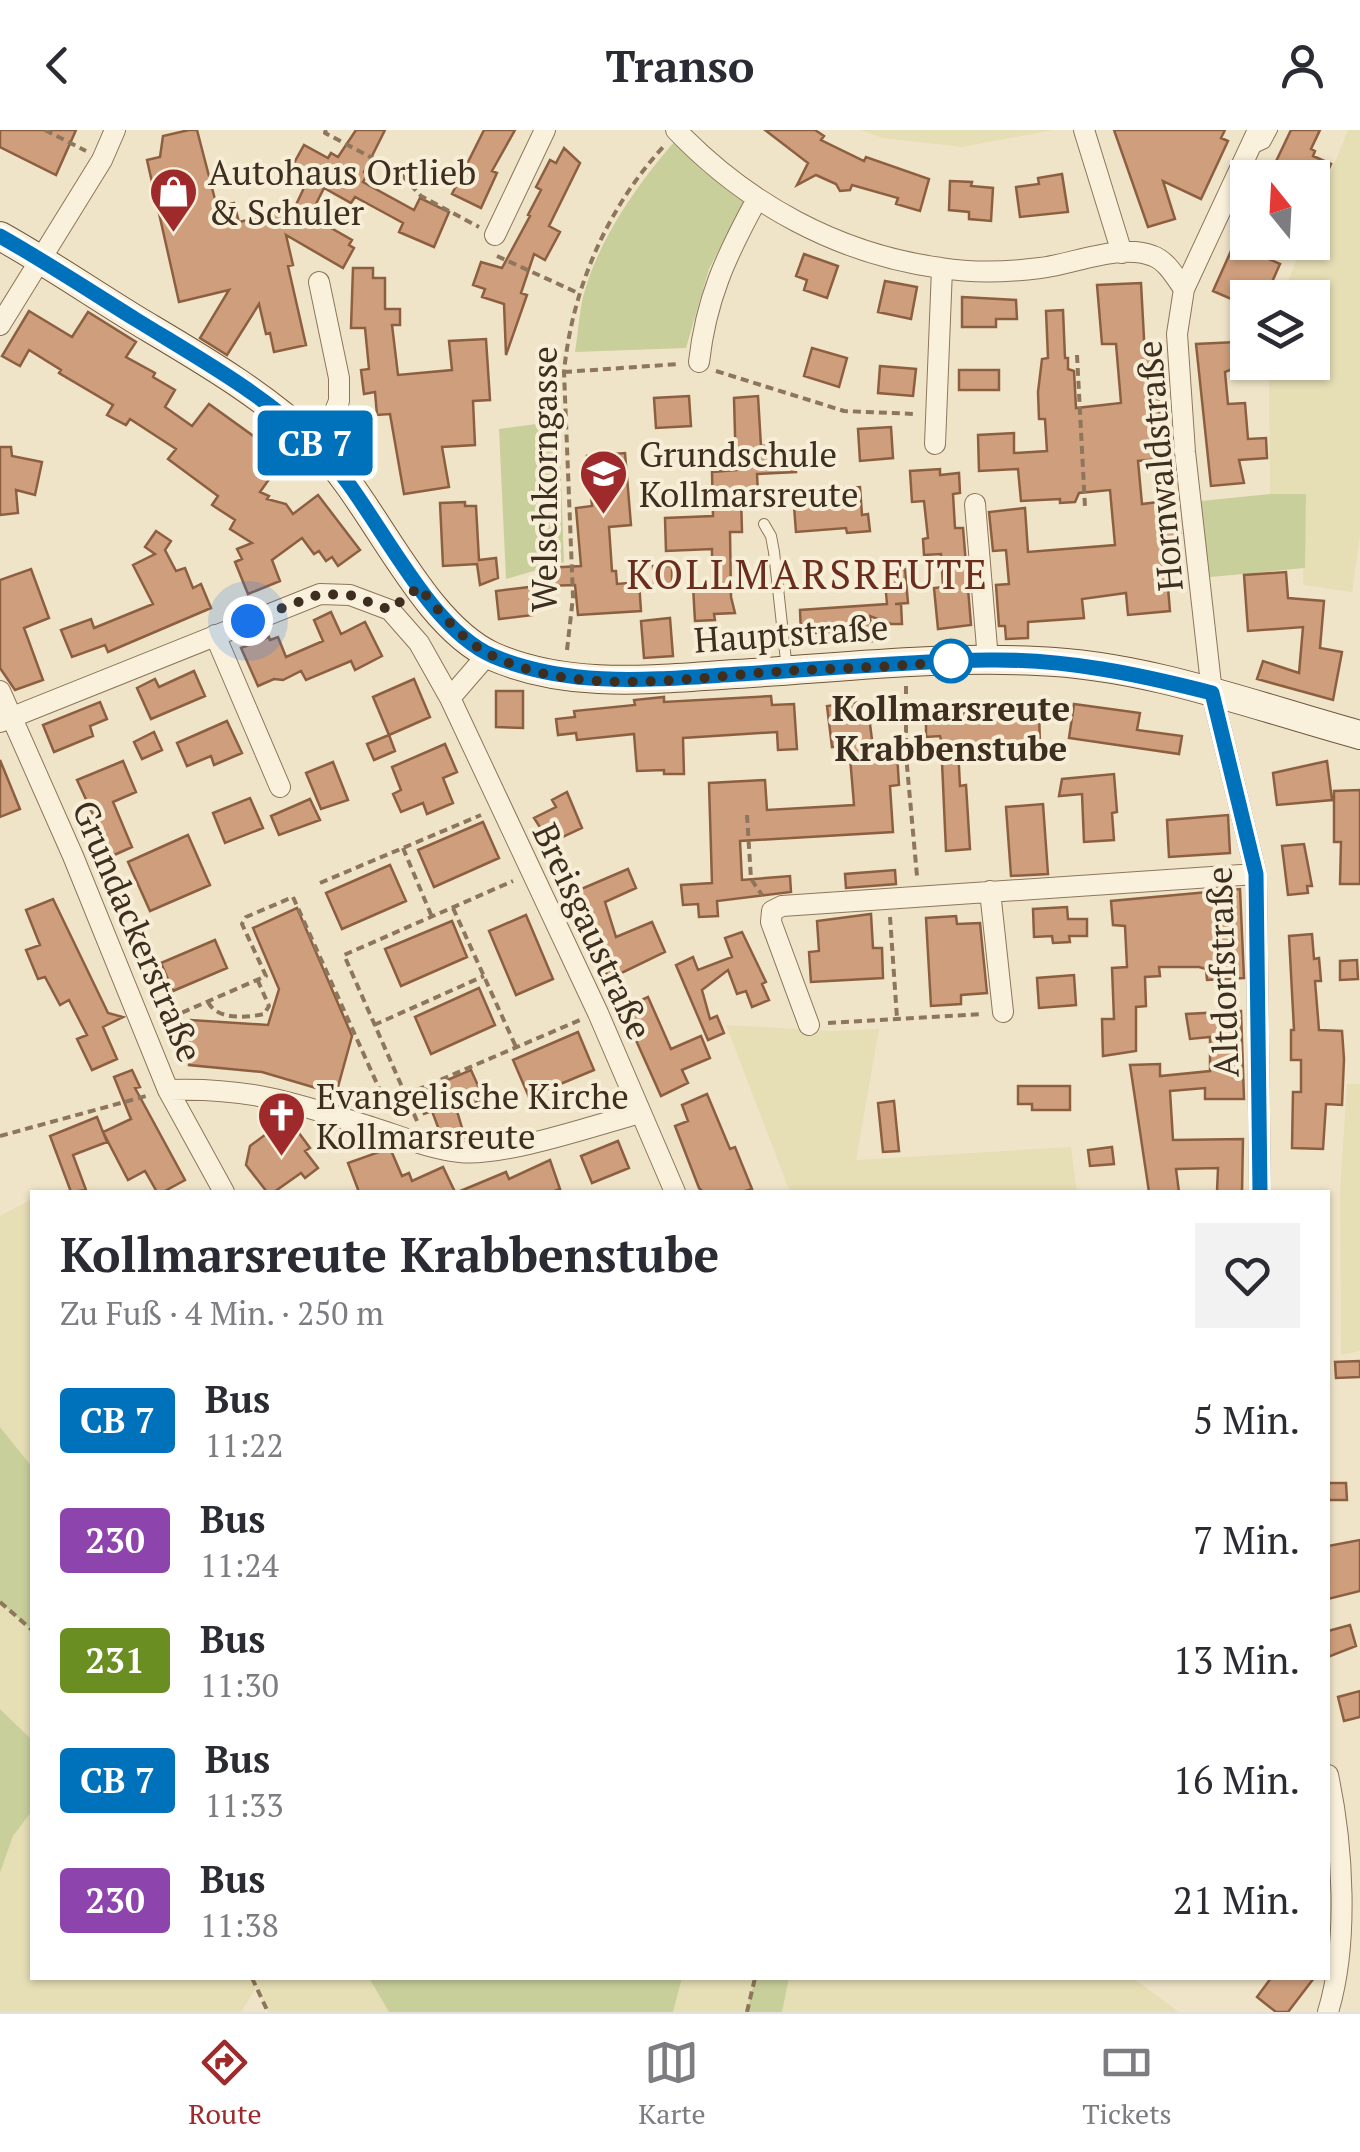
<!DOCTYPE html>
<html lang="de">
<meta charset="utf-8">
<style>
body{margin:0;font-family:"PT Serif",serif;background:#f2f2f3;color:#2b2b33;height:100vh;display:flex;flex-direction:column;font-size:38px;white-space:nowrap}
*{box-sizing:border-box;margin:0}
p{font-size:32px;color:#7c7c81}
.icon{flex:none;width:55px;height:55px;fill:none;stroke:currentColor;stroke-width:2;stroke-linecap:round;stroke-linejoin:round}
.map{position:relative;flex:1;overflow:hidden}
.side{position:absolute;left:30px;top:1060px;width:1300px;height:790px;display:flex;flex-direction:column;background:#fff;border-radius:0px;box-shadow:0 2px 8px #0004}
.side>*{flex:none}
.badge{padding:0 20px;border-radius:8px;font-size:35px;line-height:65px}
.needle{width:65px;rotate:342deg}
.buttons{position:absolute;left:1230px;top:30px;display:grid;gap:20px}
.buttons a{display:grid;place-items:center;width:100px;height:100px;border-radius:0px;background:#fff;box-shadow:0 2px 8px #0004;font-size:50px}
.you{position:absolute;width:50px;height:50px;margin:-25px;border:8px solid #fff;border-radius:50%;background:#1a73e8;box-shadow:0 0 0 15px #1a73e833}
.map>.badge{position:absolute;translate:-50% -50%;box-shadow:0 0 0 5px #fff}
.round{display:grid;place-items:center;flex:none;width:105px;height:105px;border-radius:0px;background:#f2f2f3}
.overview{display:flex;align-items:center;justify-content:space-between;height:170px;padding:0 30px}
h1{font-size:48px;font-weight:700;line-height:75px}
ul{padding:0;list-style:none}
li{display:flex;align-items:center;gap:30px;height:120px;padding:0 30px}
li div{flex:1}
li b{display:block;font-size:38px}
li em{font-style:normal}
li .badge{min-width:110px;font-weight:700;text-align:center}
header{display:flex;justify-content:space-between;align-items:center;height:130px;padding:0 30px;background:#fff;font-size:45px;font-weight:700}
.menu{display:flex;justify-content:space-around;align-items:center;height:140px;border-top:2px solid #e1e1e2;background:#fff;font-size:28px;color:#7c7c81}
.menu a{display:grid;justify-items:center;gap:5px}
.menu .active{color:#9e2a2b}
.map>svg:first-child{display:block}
.farmland{fill:#e6deb5}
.green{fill:#c9cf9b}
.building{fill:#cf9f7d;stroke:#8d5f41;stroke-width:2.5}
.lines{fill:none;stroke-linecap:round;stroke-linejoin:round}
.lane-casing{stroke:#8d765c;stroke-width:12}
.street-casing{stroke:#8d765c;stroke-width:22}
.secondary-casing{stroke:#6f573f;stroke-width:30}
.path{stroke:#8d765c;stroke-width:4;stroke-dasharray:8 5;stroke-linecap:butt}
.lane{stroke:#faf1dc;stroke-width:10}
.street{stroke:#faf1dc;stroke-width:20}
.secondary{stroke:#faf1dc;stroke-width:28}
.line-casing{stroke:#fff;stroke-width:22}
.line{stroke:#0072bc;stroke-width:15}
.walk{stroke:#3d2e20;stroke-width:10;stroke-dasharray:0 18}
.stop-dot{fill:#fff;stroke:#0072bc;stroke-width:5}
.labels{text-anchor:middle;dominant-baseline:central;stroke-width:8;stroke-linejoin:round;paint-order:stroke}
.poi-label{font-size:35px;fill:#3d2e20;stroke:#f7eed8;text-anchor:start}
.street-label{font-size:35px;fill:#3d2e20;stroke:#f7eed8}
.stop-label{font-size:35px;font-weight:bold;fill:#3d2e20;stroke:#f7eed8}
.quarter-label{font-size:40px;letter-spacing:2.5px;fill:#6b2e1e;stroke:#f7eed8}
</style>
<header><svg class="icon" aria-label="back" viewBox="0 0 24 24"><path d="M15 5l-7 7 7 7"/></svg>Transo<svg class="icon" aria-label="person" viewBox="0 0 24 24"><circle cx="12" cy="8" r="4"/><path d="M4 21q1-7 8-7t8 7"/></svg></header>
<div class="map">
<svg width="1360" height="1882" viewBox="0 0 1360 1882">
<rect width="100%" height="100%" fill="#f0e4c8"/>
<path class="farmland" d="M860 0H1053L962 17 883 8Z
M1348 0H1360V406L1352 462 1303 455 1306 364H1270L1269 233 1312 232V168L1282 167 1303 113 1312 112 1313 87Z
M726 895 833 901 879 899 856 1030 1071 1017 1077 1062H790Z
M1347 954H1360V1221L1341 1225 1340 1061Z
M32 1069V1337L0 1297V1086Z
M0 1472 32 1500V1610L0 1579Z
M32 1681V1848H369L389 1882H268L256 1858 241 1882H0V1743L13 1706Z
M682 1848H755L747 1882H673Z
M789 1848H1133L1179 1882H782Z"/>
<path class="green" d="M675 11 703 41 744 72 709 139 686 218 575 222C578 204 579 185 583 167 597 112 638 53 675 11Z
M559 291 564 432 506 449 499 299Z
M1270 364H1306L1305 438 1200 448 1191 372Z
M0 1297 32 1337V1500L0 1472Z
M0 1579 32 1610V1681L13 1706 0 1743Z
M369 1848H682L673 1882H389Z
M755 1848H789L782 1882H747Z"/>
<path class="building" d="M0 0H76L56 45 0 17Z
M189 0H197L217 77 234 73 239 92 294 79 311 43 294 33 304 15 328 28 331 23 338 27 356 0H385L364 42 368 44 363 52 414 80 420 68 449 82 434 117 399 102 403 93 370 75 355 67 351 73 324 58 310 86 352 110 349 115 354 118 343 138 286 105 293 135 288 136 306 215 274 222 270 203 266 204 259 174 227 225 200 208 229 160 179 172 147 30 160 27 163 6Z
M484 0H515L492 41 497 43 481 78 452 64Z
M765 0H815L824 6 821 10 864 31 866 27 929 49 920 81 896 74 898 68 852 55 850 60 840 61 836 54 816 45 797 55 808 33Z
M1114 0H1225L1221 8 1228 11 1201 69 1163 51 1175 89 1148 97Z
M1291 0H1320L1311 19 1315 21 1313 26 1331 34 1325 48H1268Z
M564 18 580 33 549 96 560 102 545 130 534 124 521 163 527 165 506 225 504 174 482 167 485 159 473 155 481 132 502 138 530 86 528 85 541 60 536 57 550 30 556 33Z
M1062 44 1068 82 1020 87 1016 57 1039 54 1038 48Z
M950 51 972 52 971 56 993 58 991 91 969 89V82L949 80Z
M1235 112H1265L1260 125 1280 134 1265 168H1240L1238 172 1213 161Z
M804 124 838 136 827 168 804 160 807 150 796 146Z
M353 138H373V148H385V179H400V195H392L398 245 452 240 449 211 486 209 490 270 473 271 475 315 442 317 449 357 404 364 390 284 377 285 375 262 364 264 361 240 369 239 365 198H351Z
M885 151 917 157 911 189 878 182Z
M1141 153 1145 227H1150L1151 238 1157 237 1160 296 1166 295 1170 328 1138 331 1142 374 1174 370 1175 383 1178 382 1181 411 1177 412 1178 420 1165 422 1170 481 1128 485 1126 463 1082 469 1084 488 1028 492V508L1006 509 1005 496H999L996 455 1009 454 1006 420 993 421 989 382 1025 378 1028 422 1115 415 1110 360 1079 363 1075 372 1060 373V369L1021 371 1018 339 979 341 978 305 1014 303V323L1047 321 1045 289H1039L1038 262 1042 229 1048 228 1046 181 1063 180 1065 228H1068V239L1074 241 1076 278 1121 273 1116 214H1102L1097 155Z
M962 167 1016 170 1017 189H996V197H962Z
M29 181 72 207 88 182 136 212 126 227 155 243 153 247 175 260 165 277 192 296 209 274 284 328 260 362 269 366 267 369 286 374 293 384 318 365 360 420 338 436 332 427 326 431 319 421 314 424 302 408 272 430 280 451 248 464 235 432 242 429 237 419 252 413 230 399 235 390 212 375 218 366 168 329 176 319 130 289 126 295 107 285 113 275 59 243 61 240 29 220 20 236 2 226Z
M1236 212 1237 237 1225 242 1228 274 1245 273 1248 309 1266 308 1267 328 1239 330 1244 353 1211 356 1196 214Z
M812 218 847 228 839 257 804 246Z
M880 236 916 239 913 266 878 263Z
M959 240H999V260H959Z
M689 266 691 296 656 298 654 268Z
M758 266 761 316 773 315V322H795L796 342 757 344 758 364 741 365 742 402H730L731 467 735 483 714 484 715 490 695 491 693 456 712 454V419L666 421 665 388 713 386 712 342 736 340 734 268Z
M891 297 893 328 860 331 858 299Z
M0 317H11L12 326 42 332 35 365 16 360 18 383 0 385Z
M625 323 631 395 609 397 612 441H616L617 454 639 452 641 481 578 485 575 455 546 456 545 438 581 436 576 378 592 376 587 326Z
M940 339V345L959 343 960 363 953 364 955 398H963L971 495 938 499 934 458 943 457 941 424 924 425 923 409 928 408 924 371 912 372 910 341Z
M860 357 862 385 868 384 870 401 847 403 846 398 796 402 794 376 831 373 830 359Z
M465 372V376H476L479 430 496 428 498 448 480 455 477 434 443 436 440 373Z
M156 401 171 411 165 420 176 441 185 438 193 458 201 454 211 478 108 522 105 515 72 527 61 500 91 489 94 498 153 474 133 435 155 424 145 417Z
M653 436H672V454H654Z
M31 439 49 488 24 498 43 550 15 560 0 538V450Z
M905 439 908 473 895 474H901L902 494H891L870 486 872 511 845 513 844 501 801 504 800 480 887 474 884 441Z
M1286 442 1288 468 1324 471 1320 518 1342 522 1333 570 1257 549 1263 531 1299 543 1303 497 1248 501 1244 445Z
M530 457 533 485 499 489 496 461Z
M331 482 341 504 365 492 382 526 355 540 351 531 306 550 301 541 283 550 274 549 258 556 241 518 269 507 270 510 278 507 286 527 323 511 314 490Z
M670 488 673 526 644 528 641 491Z
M194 541 205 566 151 589 137 558 155 549 159 557Z
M414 549 430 587 389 605 373 567Z
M496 561H523V598L496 597Z
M771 566 772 575 794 574 797 619 778 620 777 602 683 608 684 644H664V640L637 641 634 604 577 610 576 603 558 605 556 589 575 587 574 581 635 575 634 570 664 567V572Z
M867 571 874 625 897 624 899 655 890 656 893 702 740 711 742 750 790 746 791 762 717 771 718 786 699 787 698 774 683 775 681 755 712 753 709 653 765 650 767 680 854 675 849 615 832 617 827 576Z
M100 572 107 589 90 596 93 606 54 622 43 595Z
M1074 574 1140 583 1137 600 1182 606 1179 624 1069 608Z
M1039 580 1040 616 958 619 960 656 966 655 970 719 946 721 941 610 940 606 926 607V585Z
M227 591 242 623 214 635 211 626 187 636 177 613Z
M154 602 162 620 142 629 134 612Z
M389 605 395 621 374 630 367 614Z
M445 614 457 642 443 648 453 673 427 684 423 673 401 682 393 664 401 660 392 637Z
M0 630 20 679 0 687Z
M123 631 136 662 113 672 132 717 112 726 77 650Z
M1327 631 1332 670 1277 675 1273 643Z
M333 632 348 670 321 679 306 643Z
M1114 644 1117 682 1112 683 1114 710 1084 712 1082 664 1059 666 1062 649Z
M1360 660V754H1340L1341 712H1334V661Z
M567 662 582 698 550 713 534 688 556 677 552 670Z
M250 668 263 698 225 713 213 683Z
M310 669 320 690 279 705 271 686Z
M1043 674 1048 744 1011 746 1006 677Z
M1228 685 1230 723 1169 727 1167 690Z
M483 692 499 728 434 757 418 720Z
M188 705 210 755 150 781 128 732Z
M1304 714 1312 756H1307L1308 763 1288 765 1282 716Z
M390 735 406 771 342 799 326 763Z
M628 739 636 758 605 772 616 807 652 792 665 822 609 849 597 823 600 822 588 785 582 788 572 763Z
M895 740 896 754 846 758 845 744Z
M1240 759 1244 848 1207 850 1206 839 1199 837H1159L1160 846 1145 847 1146 876 1136 877V921L1103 926 1102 889H1114L1112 838 1127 837 1125 796 1113 795 1111 771Z
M53 769 108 883 123 887 103 897 117 929 92 940 77 909 87 905 69 870 60 875 45 847 38 849 26 820 40 815 26 780Z
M1067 777 1068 789H1087V806H1069L1070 812 1053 813 1052 806 1034 807 1033 779Z
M297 778 352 906 336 964 262 942 189 935 191 890 268 895 279 859 253 798Z
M871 784 873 818H882L883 848 811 852 809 822 819 821 817 791Z
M526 785 553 849 516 865 489 801Z
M956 786 957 794 980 793 987 863 961 865V874L931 876 926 788Z
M452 791 467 827 401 856 385 819Z
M742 802 766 852 762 854 769 870 752 877 746 861 737 864 728 840 702 860 710 889 717 886 724 903 708 910 676 835 693 827 698 840 732 827 725 808Z
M1312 804 1314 829 1319 828 1321 851H1315L1319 900 1342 901 1344 929 1342 975 1326 974 1323 1019 1292 1018 1293 962H1301V930H1291V900H1294L1289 806Z
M215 810 227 838 173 861 161 833Z
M1357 830 1358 849 1340 850V831Z
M1074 845 1076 875 1039 878 1037 848Z
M479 858 495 895 431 924 415 887Z
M648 867 671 919 701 906 710 928 682 940 688 953 661 966 622 879Z
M1241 881 1244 969H1205V958L1170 961 1173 1010 1243 1009 1242 1062H1217L1218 1038 1176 1039 1179 1062H1149L1130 935 1160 934V946L1210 941V907L1190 909 1186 884Z
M578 902 594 940 529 967 513 930Z
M132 940 140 957 135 958 185 1050 163 1062H157L145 1041 128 1050 103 1002 131 989 114 947Z
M471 940 484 969 457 981 465 1008 441 1005 432 981 424 984 418 968 425 965 423 960Z
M1018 956H1070V980H1032V974H1018Z
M707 964 730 1019 735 1017 752 1059 742 1062H703L699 1058 675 996 688 991 682 975Z
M894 971 899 1021 883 1022 878 973Z
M97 987 107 1012 73 1025 86 1060 71 1062 50 1006Z
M293 995 310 1018 305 1021 318 1038 305 1048 301 1043 274 1062H267L246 1035 250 1016 273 999 278 1007Z
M618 1011 629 1038 592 1053 581 1026Z
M1112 1017 1114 1034 1090 1036 1088 1020Z
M390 1018 402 1046 409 1043 412 1051 443 1037 455 1062H359L348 1033Z
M550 1030 560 1059 552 1062H458L506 1042 509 1049Z
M1360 1231V1247L1336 1248 1335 1232Z
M1328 1353H1346L1347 1370H1328Z
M1360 1410V1461L1328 1469V1416Z
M1350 1495 1356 1516 1328 1527V1501Z
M1360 1561V1587L1344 1591 1338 1567Z
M1271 1848H1314L1288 1882H1276L1257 1867Z"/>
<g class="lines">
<defs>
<path id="lane" d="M1254 18 1265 13 1272 0
M764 394 771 406 774 422 787 540"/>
<path id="street" d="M676 0C747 74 838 124 941 138 972 143 1009 142 1040 138 1074 134 1120 113 1153 126 1167 131 1176 148 1184 159
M1084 0 1122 123
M1258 0 1184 159 1177 204 1185 322 1212 563 1256 744 1260 1062
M495 105 545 0
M319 152 339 248V271L320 318
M0 195 102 30 115 0
M699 232C706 169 726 126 756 71
M935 314 942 139
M975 374 988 530
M215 505 280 657
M0 561 73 726 168 960 224 1062
M450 568 488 524
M0 592 320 464 350 465 390 480 419 513 450 568 598 883 675 1062
M990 761 1003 882
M809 895 771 792 772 781 782 776 1256 744
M168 960C248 957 296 973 371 997 400 1006 430 1019 460 1022 503 1027 595 995 640 983
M1328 1645C1343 1715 1349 1813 1328 1882"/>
<path id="secondary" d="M0 106C47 132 92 163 138 191 200 228 263 264 315 314 374 371 419 492 492 526 569 560 655 549 736 544 836 538 937 526 1037 531 1148 535 1254 576 1360 605"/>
</defs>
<use href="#lane" class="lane-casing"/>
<use href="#street" class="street-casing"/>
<use href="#secondary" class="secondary-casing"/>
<path class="path" d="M45 0 86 21
M326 0 325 3 399 42 421 66 479 97
M497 126 578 163
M1077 225 1085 377
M716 241 844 281 915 284
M564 242 679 234
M567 520 573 467 564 242C572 159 607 78 664 16
M906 556V625L917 746
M747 685 751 749 762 765
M403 718 432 787
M320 753 481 685
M453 778 516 917
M890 787 897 888
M208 872C217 890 246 888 264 884L269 876 258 851
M828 893 983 884
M374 895 484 846
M170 912 182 906 179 884 266 846 242 794 246 787 293 767 387 976 385 979
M405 965 580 890
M417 991 344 825 513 751
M0 1006 150 965
M0 1472 32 1500
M252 1848 268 1882
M747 1882 755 1848"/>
<use href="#lane" class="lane"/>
<use href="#street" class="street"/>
<use href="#secondary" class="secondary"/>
</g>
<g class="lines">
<defs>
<path id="line" d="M0 106C46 132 90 161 135 189 198 228 262 263 315 314 373 369 421 495 493 526 572 559 657 549 740 544 822 539 906 531 989 530 1066 529 1138 544 1212 563L1256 744 1260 1062"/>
</defs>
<use href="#line" class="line-casing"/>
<use href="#line" class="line"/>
<path class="walk" d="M248 491 320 464 350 465 390 480 419 457C439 481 462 511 491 525 579 569 691 547 786 541 840 538 903 537 951 531"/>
</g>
<defs>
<symbol id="shop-pin" viewBox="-11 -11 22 30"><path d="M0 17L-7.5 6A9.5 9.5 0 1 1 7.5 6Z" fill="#9e2a2b" stroke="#f7eed8"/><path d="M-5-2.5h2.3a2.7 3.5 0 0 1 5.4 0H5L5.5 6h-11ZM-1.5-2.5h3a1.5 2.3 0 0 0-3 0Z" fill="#fff"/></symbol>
<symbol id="school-pin" viewBox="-11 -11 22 30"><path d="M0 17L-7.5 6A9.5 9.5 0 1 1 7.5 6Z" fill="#9e2a2b" stroke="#f7eed8"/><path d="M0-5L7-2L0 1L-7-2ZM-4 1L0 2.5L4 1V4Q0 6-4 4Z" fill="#fff"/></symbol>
<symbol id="church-pin" viewBox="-11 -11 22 30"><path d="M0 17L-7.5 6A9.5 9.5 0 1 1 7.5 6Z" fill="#9e2a2b" stroke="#f7eed8"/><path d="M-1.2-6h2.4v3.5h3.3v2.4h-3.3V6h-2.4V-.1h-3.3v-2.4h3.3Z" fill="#fff"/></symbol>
</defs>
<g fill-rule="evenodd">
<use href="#shop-pin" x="146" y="34" width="55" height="75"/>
<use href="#school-pin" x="576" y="316" width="55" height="75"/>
<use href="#church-pin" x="254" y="958" width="55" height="75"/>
</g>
<circle class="stop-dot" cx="951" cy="531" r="20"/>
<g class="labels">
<g class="poi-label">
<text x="208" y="42">Autohaus Ortlieb<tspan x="208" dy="40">&amp; Schuler</tspan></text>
<text x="639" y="324">Grundschule<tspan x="639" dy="40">Kollmarsreute</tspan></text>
<text x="316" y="966">Evangelische Kirche<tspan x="316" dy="40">Kollmarsreute</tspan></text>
</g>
<g class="street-label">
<text transform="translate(1159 336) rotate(-95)">Hornwaldstraße</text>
<text transform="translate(544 349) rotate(-90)">Welschkorngasse</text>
<text transform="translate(791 503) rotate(-4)">Hauptstraße</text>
<text transform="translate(138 801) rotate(67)">Grundackerstraße</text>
<text transform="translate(593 801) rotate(65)">Breisgaustraße</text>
<text transform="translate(1222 842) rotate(-92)">Altdorfstraße</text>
</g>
<g class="stop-label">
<text x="951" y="578">Kollmarsreute<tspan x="951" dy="40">Krabbenstube</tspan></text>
</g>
<g class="quarter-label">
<text x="808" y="443">KOLLMARSREUTE</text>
</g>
</g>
</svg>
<div class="buttons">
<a><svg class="needle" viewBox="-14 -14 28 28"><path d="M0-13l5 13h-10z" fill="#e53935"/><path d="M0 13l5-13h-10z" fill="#7c7c81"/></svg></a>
<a><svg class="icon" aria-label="layers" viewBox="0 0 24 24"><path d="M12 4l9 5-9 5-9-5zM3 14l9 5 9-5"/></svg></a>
</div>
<div class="you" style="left:248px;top:491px"></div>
<b class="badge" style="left:315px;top:313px;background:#0072bc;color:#fff">CB 7</b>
<section class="side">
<div class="overview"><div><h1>Kollmarsreute Krabbenstube</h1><p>Zu Fuß · 4 Min. · 250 m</p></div><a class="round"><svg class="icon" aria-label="heart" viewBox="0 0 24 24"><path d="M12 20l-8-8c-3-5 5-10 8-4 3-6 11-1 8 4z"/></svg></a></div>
<ul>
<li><span class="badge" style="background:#0072bc;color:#fff">CB 7</span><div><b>Bus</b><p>11:22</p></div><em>5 Min.</em></li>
<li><span class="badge" style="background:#8e44ad;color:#fff">230</span><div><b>Bus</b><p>11:24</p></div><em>7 Min.</em></li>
<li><span class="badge" style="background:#6b8e23;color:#fff">231</span><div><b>Bus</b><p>11:30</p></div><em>13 Min.</em></li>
<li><span class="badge" style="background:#0072bc;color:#fff">CB 7</span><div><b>Bus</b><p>11:33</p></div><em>16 Min.</em></li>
<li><span class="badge" style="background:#8e44ad;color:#fff">230</span><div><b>Bus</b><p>11:38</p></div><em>21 Min.</em></li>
</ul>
</section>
</div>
<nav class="menu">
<a class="active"><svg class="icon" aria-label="directions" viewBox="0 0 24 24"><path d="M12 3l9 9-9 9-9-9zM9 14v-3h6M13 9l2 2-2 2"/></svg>Route</a>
<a><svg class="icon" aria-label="map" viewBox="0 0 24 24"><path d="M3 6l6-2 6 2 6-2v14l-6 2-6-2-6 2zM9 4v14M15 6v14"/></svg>Karte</a>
<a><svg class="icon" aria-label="tickets" viewBox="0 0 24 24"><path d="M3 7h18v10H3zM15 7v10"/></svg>Tickets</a>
</nav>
